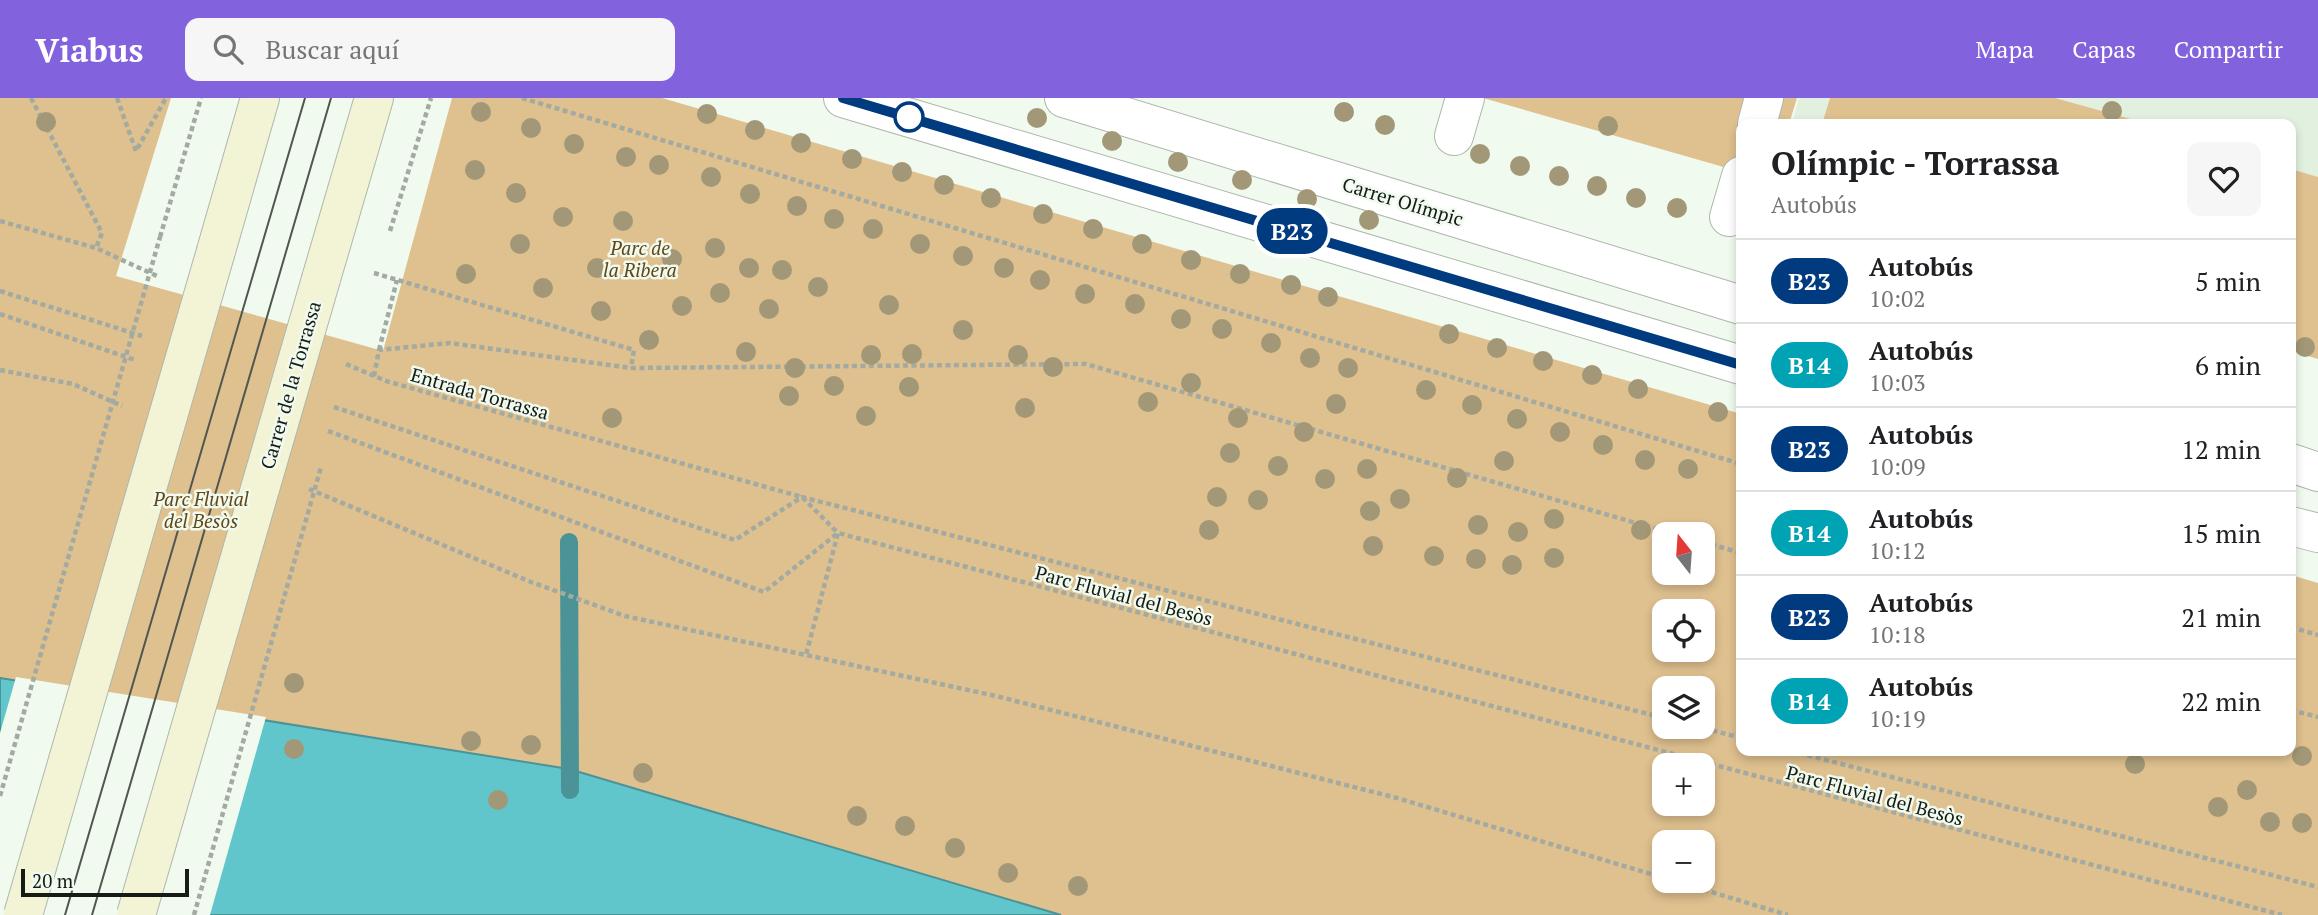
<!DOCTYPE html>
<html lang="es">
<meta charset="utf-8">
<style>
body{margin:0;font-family:"PT Serif",serif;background:#f6f6f6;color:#202124;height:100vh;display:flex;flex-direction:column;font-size:26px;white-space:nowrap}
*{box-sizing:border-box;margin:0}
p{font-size:23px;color:#757577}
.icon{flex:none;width:38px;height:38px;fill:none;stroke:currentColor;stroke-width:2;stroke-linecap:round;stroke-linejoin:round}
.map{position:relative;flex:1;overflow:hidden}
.drawer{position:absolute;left:1736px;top:21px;width:560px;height:637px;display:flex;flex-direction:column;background:#fff;border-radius:14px;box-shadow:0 4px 10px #0003}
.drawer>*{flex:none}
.badge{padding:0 14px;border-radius:23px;font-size:24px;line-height:46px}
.needle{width:46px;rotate:343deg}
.fabs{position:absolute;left:1652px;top:424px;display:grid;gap:14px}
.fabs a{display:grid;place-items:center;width:63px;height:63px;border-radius:14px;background:#fff;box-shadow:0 4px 10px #0003;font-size:35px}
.scale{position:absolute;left:21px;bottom:18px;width:168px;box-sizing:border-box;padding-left:7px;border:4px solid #171b17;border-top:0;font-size:19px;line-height:24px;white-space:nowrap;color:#171b17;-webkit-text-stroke:5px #f0faee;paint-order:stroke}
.map>.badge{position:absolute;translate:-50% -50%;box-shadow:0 0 0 4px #fff}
.round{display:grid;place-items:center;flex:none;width:74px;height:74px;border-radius:14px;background:#f6f6f6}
.head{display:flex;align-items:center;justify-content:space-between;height:119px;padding:0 35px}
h1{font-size:33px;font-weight:800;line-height:52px}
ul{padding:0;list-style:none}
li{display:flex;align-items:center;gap:21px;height:84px;padding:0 35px;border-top:2px solid #e0e0e0}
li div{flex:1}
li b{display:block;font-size:26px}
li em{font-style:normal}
li .badge{min-width:77px;font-weight:700;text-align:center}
header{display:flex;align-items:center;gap:42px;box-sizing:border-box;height:98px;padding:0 35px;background:#8262dd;color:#fff}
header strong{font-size:33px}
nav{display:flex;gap:38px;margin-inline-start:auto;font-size:24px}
.search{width:490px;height:63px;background:#f6f6f6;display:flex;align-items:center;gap:18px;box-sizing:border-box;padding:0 24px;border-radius:14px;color:#757577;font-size:26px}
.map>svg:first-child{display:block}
.built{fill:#e2f1df}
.green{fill:#dfc08f;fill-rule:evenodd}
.water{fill:#61c6cc;stroke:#4b9396;stroke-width:2}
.pier{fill:#f0faee}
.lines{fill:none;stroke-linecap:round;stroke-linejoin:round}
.stream{stroke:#4b9396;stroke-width:18}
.street-casing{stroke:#aeb7ac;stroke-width:40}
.secondary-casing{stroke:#aeb7ac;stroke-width:40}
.path{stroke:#a2aaa1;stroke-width:4.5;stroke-dasharray:5 3.5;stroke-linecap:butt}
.street{stroke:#fff;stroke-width:38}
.secondary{stroke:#f3f4d5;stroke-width:38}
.tram{stroke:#515750;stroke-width:2}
.secondary-bridge-casing{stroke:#aeb7ac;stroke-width:40;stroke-linecap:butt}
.path-bridge{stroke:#a2aaa1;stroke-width:4.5;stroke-dasharray:5 3.5;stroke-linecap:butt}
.secondary-bridge{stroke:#f3f4d5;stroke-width:38}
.tree{fill:#a29877}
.line-casing{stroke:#fff;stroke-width:16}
.line{stroke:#003b80;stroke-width:10}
.stop-dot{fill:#fff;stroke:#003b80;stroke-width:3.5}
.labels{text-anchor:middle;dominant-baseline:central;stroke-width:5;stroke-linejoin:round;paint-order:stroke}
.street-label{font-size:19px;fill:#171b17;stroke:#f0faee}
.park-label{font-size:19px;font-style:italic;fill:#624715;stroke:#f0faee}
</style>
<header>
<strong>Viabus</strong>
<div class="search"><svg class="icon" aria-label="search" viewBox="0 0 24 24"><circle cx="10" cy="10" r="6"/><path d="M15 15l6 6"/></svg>Buscar aquí</div>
<nav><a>Mapa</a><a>Capas</a><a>Compartir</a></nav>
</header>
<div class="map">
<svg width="2318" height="817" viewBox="0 0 2318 817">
<rect width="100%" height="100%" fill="#f0faee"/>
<path class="built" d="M1799 0H1830L1822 26H1792Z
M2055 0H2318V79L2291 71V26H2137L2138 23Z"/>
<path class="green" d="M0 0H171L116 178 383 253 452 0H662L1741 316V653H2291V477L2318 485V817H1061L569 671 0 580ZM1664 436H1703V474H1664ZM1664 513H1703V551H1664ZM1664 590H1703V628H1664ZM1664 667H1703V705H1664ZM1664 744H1703V782H1664Z
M1483 0H1797L1789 26H1741V74Z
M1830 0H2055L2138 23 2137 26H1822Z
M2291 71 2318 79V261L2291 253Z"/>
<path class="water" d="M0 580 569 671 1061 817H0Z"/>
<path class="pier" d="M16 579 266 619 210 817H0V635Z"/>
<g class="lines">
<path class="stream" d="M569 444 570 692"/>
<defs>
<path id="street" d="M843 0 1741 267
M1064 0 1741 207
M1757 26 1764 0
M1454 38 1465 0
M1729 119 1741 78
M2291 365 2318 374
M2291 428 2318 435"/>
<path id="secondary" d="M216 153 260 0
M321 181 374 0"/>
</defs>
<use href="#street" class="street-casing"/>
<use href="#secondary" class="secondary-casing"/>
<path class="path" d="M31 0 102 135 96 150
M117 0 136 53 166 0
M522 0 1741 366
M0 123 96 150 157 178
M390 133 431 0
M160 139 201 0
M374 175 634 252 631 270
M0 193 142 238
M0 216 135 262
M379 252 397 182
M346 266 386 283 802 399 838 435 806 557
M0 272 73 286 122 308
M374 278 379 252 450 245 631 270 1086 266 1674 436
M334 309 735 442 802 399 1664 620
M328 333 764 494 838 435 2282 817
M309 391 531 484 625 518 996 598 1397 700 1664 780
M1703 444 1741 455
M2291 529 2318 537
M2291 612 2318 619
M1696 628 1741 640
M1791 653 2318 789
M1671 782 1788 817"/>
<use href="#street" class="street"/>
<use href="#secondary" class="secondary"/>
<path class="tram" d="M65 817 305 0
M92 817 331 0"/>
<defs>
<path id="secondary-bridge" d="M23 817 216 153
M136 817 321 181"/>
</defs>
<use href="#secondary-bridge" class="secondary-bridge-casing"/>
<path class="path-bridge" d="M0 698 160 139
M194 817 321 369"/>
<use href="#secondary-bridge" class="secondary-bridge"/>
</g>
<g class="tree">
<circle cx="2112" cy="13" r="10"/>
<circle cx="481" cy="14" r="10"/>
<circle cx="1344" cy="14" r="10"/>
<circle cx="707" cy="16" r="10"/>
<circle cx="1037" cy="20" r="10"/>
<circle cx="46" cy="24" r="10"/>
<circle cx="1385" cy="27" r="10"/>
<circle cx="1608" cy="28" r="10"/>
<circle cx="531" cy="30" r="10"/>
<circle cx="755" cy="32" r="10"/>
<circle cx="1112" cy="43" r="10"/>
<circle cx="801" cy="45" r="10"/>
<circle cx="574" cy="46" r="10"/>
<circle cx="1480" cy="56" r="10"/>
<circle cx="626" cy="59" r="10"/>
<circle cx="852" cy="61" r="10"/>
<circle cx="1178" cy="64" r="10"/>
<circle cx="659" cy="67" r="10"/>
<circle cx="1520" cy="68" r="10"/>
<circle cx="475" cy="72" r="10"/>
<circle cx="902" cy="74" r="10"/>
<circle cx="1559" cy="78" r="10"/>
<circle cx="711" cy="79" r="10"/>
<circle cx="1242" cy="82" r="10"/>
<circle cx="944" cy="87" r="10"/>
<circle cx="1597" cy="88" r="10"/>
<circle cx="516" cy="95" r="10"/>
<circle cx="750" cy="96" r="10"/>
<circle cx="991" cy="100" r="10"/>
<circle cx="1636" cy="100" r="10"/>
<circle cx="1307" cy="101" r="10"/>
<circle cx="797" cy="108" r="10"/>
<circle cx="1677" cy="110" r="10"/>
<circle cx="1043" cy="116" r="10"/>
<circle cx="563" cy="119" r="10"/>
<circle cx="834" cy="121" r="10"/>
<circle cx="1369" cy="122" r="10"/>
<circle cx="623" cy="123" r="10"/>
<circle cx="873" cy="131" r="10"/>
<circle cx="1093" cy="131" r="10"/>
<circle cx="520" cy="146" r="10"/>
<circle cx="920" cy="146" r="10"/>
<circle cx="1142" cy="146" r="10"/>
<circle cx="715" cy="150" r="10"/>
<circle cx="963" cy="158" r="10"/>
<circle cx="672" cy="161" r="10"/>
<circle cx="1191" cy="162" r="10"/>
<circle cx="597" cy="170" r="10"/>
<circle cx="749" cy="170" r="10"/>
<circle cx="1004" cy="170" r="10"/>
<circle cx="782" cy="172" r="10"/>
<circle cx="466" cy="176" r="10"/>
<circle cx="1240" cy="176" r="10"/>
<circle cx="1040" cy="182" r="10"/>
<circle cx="1291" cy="187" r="10"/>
<circle cx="818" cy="189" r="10"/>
<circle cx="543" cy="190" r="10"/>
<circle cx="720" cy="195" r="10"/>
<circle cx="1085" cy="196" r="10"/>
<circle cx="1328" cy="199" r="10"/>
<circle cx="1135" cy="206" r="10"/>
<circle cx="889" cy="207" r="10"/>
<circle cx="682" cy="208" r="10"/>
<circle cx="769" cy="211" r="10"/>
<circle cx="601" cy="213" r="10"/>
<circle cx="1181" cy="221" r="10"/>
<circle cx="1222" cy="231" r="10"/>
<circle cx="963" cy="232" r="10"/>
<circle cx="1449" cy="236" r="10"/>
<circle cx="649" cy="242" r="10"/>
<circle cx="1271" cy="245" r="10"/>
<circle cx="2305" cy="249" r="10"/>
<circle cx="1497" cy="250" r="10"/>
<circle cx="746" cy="254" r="10"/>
<circle cx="912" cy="256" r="10"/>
<circle cx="871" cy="257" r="10"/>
<circle cx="1018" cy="257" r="10"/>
<circle cx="1310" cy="260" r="10"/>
<circle cx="1543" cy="263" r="10"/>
<circle cx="1053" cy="269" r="10"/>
<circle cx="795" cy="270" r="10"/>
<circle cx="1348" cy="270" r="10"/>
<circle cx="1592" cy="277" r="10"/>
<circle cx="1191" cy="285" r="10"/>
<circle cx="834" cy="288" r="10"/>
<circle cx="909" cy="289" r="10"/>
<circle cx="1638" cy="291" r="10"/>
<circle cx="1426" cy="292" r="10"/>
<circle cx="789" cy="298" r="10"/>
<circle cx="1148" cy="304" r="10"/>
<circle cx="1336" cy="306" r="10"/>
<circle cx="1472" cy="307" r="10"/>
<circle cx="1025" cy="310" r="10"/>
<circle cx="1718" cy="314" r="10"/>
<circle cx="866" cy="318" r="10"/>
<circle cx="612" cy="320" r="10"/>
<circle cx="1238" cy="320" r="10"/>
<circle cx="1517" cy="321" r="10"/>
<circle cx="1304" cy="334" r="10"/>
<circle cx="1560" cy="334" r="10"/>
<circle cx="1603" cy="347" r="10"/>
<circle cx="1230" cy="355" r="10"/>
<circle cx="1645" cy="362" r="10"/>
<circle cx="1504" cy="363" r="10"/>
<circle cx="1278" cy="368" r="10"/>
<circle cx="1367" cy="371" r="10"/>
<circle cx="1688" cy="371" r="10"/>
<circle cx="1457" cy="380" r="10"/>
<circle cx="1325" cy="381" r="10"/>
<circle cx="1217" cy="399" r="10"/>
<circle cx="1400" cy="401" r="10"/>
<circle cx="1258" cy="402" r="10"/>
<circle cx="1370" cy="413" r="10"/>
<circle cx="1554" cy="421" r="10"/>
<circle cx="1478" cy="427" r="10"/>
<circle cx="1209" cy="432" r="10"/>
<circle cx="1641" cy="432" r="10"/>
<circle cx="1518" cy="434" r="10"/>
<circle cx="1373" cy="448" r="10"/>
<circle cx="1434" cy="458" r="10"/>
<circle cx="1554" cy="460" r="10"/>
<circle cx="1476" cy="461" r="10"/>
<circle cx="1512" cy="467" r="10"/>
<circle cx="294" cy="585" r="10"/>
<circle cx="471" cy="643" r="10"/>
<circle cx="531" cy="647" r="10"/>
<circle cx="294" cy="651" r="10"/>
<circle cx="2302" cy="658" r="10"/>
<circle cx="2135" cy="666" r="10"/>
<circle cx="643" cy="675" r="10"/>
<circle cx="2247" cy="692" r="10"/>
<circle cx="498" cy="702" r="10"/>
<circle cx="2218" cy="709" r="10"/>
<circle cx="857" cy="718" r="10"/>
<circle cx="2270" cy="724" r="10"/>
<circle cx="2302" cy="725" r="10"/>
<circle cx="905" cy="728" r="10"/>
<circle cx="955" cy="750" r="10"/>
<circle cx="1008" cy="775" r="10"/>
<circle cx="1078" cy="788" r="10"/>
</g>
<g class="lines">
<defs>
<path id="line" d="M843 0 1741 267"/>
</defs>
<use href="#line" class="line-casing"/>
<use href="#line" class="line"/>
</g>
<circle class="stop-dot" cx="909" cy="19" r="14"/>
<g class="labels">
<g class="street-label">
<text transform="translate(1403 103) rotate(17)">Carrer Olímpic</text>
<text transform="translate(290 287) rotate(-74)">Carrer de la Torrassa</text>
<text transform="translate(480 295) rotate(16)">Entrada Torrassa</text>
<text transform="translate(1124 497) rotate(15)">Parc Fluvial del Besòs</text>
<text transform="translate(1875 697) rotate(15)">Parc Fluvial del Besòs</text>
</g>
<g class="park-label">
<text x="640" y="149">Parc de<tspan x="640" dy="22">la Ribera</tspan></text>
<text x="201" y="400">Parc Fluvial<tspan x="201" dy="22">del Besòs</tspan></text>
</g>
</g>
</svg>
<div class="fabs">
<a><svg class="needle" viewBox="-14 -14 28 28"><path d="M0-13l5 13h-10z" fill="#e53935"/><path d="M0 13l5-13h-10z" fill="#757577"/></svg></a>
<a><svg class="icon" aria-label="locate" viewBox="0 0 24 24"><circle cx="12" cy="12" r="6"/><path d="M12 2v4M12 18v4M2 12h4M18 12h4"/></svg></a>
<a><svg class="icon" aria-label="layers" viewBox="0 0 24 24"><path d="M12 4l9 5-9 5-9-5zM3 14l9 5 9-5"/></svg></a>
<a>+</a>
<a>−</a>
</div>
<div class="scale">20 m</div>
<b class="badge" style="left:1292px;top:133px;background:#003b80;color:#fff">B23</b>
<section class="drawer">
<div class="head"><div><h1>Olímpic - Torrassa</h1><p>Autobús</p></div><a class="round"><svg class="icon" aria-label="heart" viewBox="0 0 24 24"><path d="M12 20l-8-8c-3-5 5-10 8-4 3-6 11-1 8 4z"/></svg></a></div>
<ul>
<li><span class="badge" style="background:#003b80;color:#fff">B23</span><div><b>Autobús</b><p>10:02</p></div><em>5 min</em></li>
<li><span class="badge" style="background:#00a3b4;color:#fff">B14</span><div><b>Autobús</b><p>10:03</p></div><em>6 min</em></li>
<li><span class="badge" style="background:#003b80;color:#fff">B23</span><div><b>Autobús</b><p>10:09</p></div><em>12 min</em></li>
<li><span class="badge" style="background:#00a3b4;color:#fff">B14</span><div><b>Autobús</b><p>10:12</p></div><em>15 min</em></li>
<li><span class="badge" style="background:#003b80;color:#fff">B23</span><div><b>Autobús</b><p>10:18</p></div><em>21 min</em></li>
<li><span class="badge" style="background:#00a3b4;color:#fff">B14</span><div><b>Autobús</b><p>10:19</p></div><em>22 min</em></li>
</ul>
</section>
</div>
